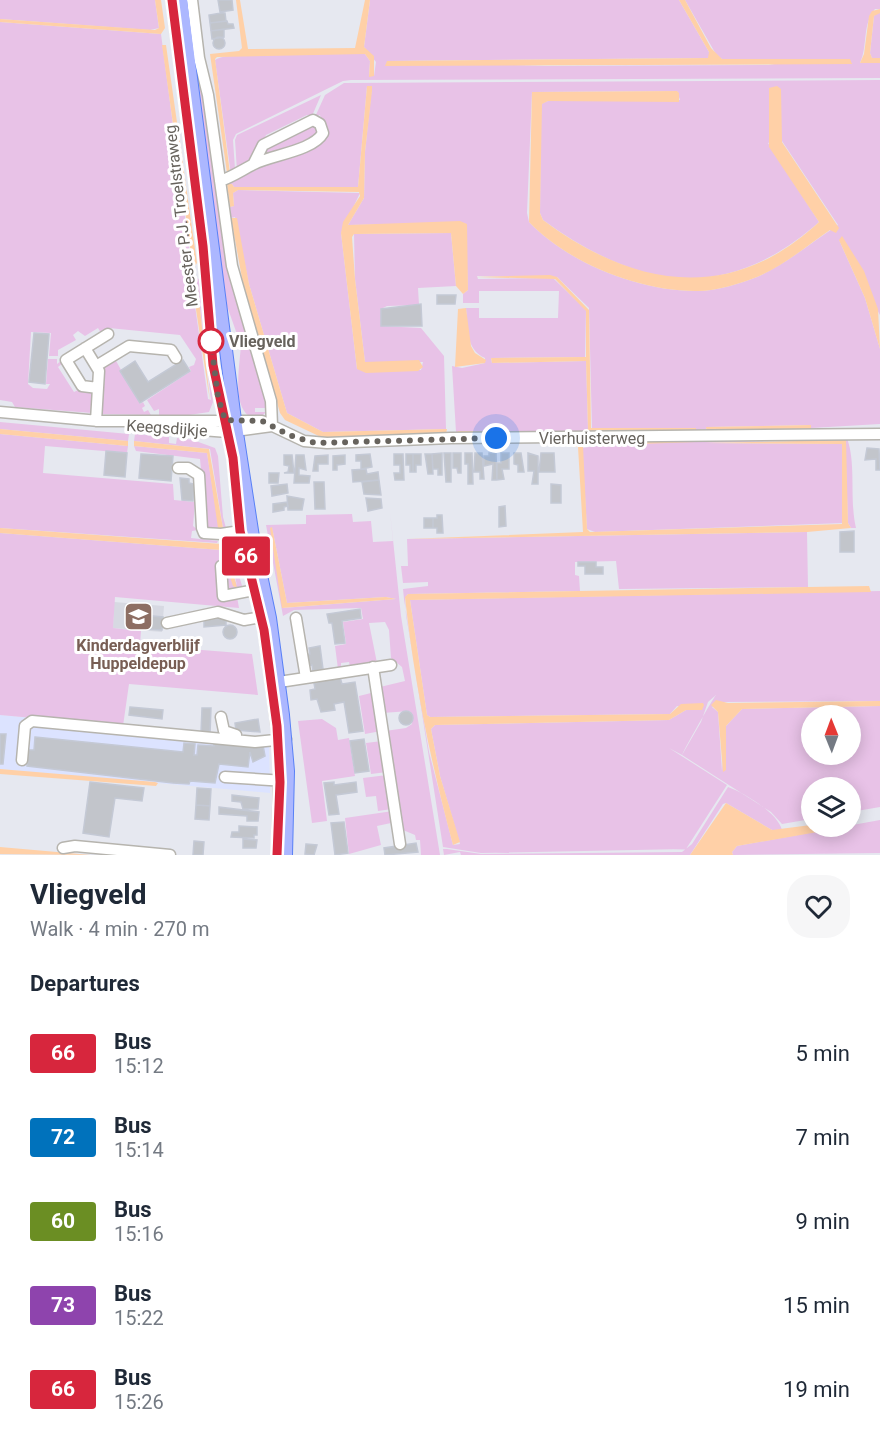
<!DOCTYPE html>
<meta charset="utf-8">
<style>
body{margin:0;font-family:Roboto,sans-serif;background:#f6f6f7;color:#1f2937;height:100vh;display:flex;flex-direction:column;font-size:22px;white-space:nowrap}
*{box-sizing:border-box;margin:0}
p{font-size:20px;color:#747a83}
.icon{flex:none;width:33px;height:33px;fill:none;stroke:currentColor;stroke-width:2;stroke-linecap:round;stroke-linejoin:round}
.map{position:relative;height:855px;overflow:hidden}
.sheet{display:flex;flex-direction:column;background:#fff;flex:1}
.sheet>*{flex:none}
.badge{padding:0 12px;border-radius:4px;font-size:21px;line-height:39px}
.needle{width:39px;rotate:359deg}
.buttons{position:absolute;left:801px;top:705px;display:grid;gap:12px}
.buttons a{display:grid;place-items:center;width:60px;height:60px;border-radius:50%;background:#fff;box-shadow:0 3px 15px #0003;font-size:30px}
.you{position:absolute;width:30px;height:30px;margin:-15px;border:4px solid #fff;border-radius:50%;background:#1a73e8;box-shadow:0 0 0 9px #1a73e833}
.map>.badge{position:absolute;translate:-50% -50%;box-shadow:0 0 0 3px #fff}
h2{padding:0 30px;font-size:22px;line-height:54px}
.round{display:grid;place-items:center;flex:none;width:63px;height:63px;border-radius:24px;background:#f6f6f7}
.summary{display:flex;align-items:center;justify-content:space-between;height:102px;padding:0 30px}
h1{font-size:28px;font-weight:700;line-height:45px}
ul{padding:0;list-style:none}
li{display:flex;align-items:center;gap:18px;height:84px;padding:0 30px}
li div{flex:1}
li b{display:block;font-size:22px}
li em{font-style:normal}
li .badge{min-width:66px;font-weight:700;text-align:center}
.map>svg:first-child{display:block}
.commercial{fill:#dce3ff}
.education{fill:#d7d9e2}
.green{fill:#e8c2e7;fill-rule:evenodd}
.water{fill:#ffd0a7}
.building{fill:#c2c5cb;stroke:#c4c9d5;stroke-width:1.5}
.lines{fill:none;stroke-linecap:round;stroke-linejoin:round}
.minor-casing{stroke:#b6b4ae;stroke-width:13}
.major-casing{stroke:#5980f6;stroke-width:14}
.minor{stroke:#fff;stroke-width:10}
.major{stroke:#acb7ff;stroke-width:12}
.line-casing{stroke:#fff;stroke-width:14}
.line{stroke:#d7263d;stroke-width:9}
.walk{stroke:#67635d;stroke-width:6;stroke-dasharray:0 10.8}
.stop-dot{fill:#fff;stroke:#d7263d;stroke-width:3}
.labels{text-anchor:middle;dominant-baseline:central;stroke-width:6;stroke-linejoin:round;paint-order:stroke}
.street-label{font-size:16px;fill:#67635d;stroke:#fff}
.stop-label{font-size:16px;font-weight:bold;fill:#67635d;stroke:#fff;text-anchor:start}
.education-label{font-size:16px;font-weight:bold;fill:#785e54;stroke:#fff}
</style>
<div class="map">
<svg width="880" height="855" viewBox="0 0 880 855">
<rect width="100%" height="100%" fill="#e6e8f0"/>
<path class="commercial" d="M0 715 269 740 270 793 0 769Z"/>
<path class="education" d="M114 602 164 606 162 632 113 628Z"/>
<path class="green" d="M0 0H155L159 28 150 30 0 19Z
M186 0 249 337H238L227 306Z
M370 0H679L709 52V58L387 61 545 66 769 65 780 63 722 59 717 56 685 0H880V9H875C862 24 868 46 860 63H880V78L351 80 343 81 236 134 233 140 235 169 231 175 215 60C230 49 340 54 365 54L370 61 369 76H374L376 62 364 47Z
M877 13H880V58H872L870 53 874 16Z
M0 22 161 34 191 262V277L208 399 211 400 198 290 194 277 199 279 201 286 213 402 209 412 189 415V418H159V409L154 411 147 400 191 371 189 367 194 365 196 359 180 335 109 328 101 333 98 328 85 336 78 331 73 335 76 340 58 350V356H49L51 333 31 332 28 384 33 388 47 389 50 384H46L48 359H57V364L62 360 63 363 58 367 74 392 80 389 93 394 92 413 15 407 12 402 0 400Z
M880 80V315L839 240 865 298 880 349V424L811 428V425L707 427 706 429 696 430V428L592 429 589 308 557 277 477 276 478 279 553 278 586 310 585 357 491 358 492 363 586 361 588 429 584 431 456 432 452 366 462 368 485 363V358C465 349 468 327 466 308H479V318H558L559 291H479V303H463V294L468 290 465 223 348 225 364 198 365 152 372 86H367L358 187H234L232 184H227L326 136 320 115 315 117 325 95 344 83ZM677 91 680 100 548 101 541 104 540 213 543 220C638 289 725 305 819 222L768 143 780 138 838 225C812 242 786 264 757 277 739 284 714 292 695 291 639 291 568 263 529 222L527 213 532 92Z
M321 95 312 116 307 115 266 135 253 161 237 171 235 140 237 135Z
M314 123 319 126 317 137 261 159 265 147Z
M238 190 360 193 341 233 357 369 421 370 423 362H365L355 279 354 234 451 233 456 286 418 288 419 305 387 306 381 309 382 326 421 328 444 356 446 429 323 432 287 413 249 284 235 217 231 218 230 207 234 206 233 193Z
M241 339H249L268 408H255V412H266L262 416H249C230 403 242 355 241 339Z
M115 359 140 404 143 402 145 406 142 408 144 412 148 410 151 415 100 414 103 367Z
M0 422 129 434 128 441 0 429Z
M0 434 128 446 127 453 45 446 43 473 173 484 174 500 195 502 193 526 198 530 192 531 191 538 218 541 217 543 0 528Z
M135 434 169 437V443L176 444 177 438 193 440 215 448 218 456 223 517 226 528H223L210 449 134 441Z
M846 436C857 461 849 499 856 528H851L848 523 845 439 705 443 843 444 844 523 595 532 587 529 582 448 619 443 572 442V440Z
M134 446 207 453 219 529H207L200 459 136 451Z
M390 511 401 616 440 855H421L420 840H416L415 835 403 830 385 731 406 728 412 724 410 711 382 713 380 687 405 681 402 667 391 658 389 630 385 622 369 623 377 663 350 667 349 662 341 663V668L338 669 335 646 346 644 343 622 363 619 361 608 294 610 283 616 266 525 306 524V515L352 514 353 522 371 521 373 542 393 541ZM272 527 287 603 386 597 396 599 283 608Z
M807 532 808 587 619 589 616 561 575 562V575L579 576 580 591 408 594 405 598 406 615 429 752 453 845 460 844 440 776 431 729 435 725 669 720 686 710H702L677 706 670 714 430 717 427 715 410 600 880 591V701L719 702 712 707 718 712 722 771 726 726 742 709 880 706V807L851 812 850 788H812L811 819 782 824 771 812 682 755C685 748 713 698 716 695L708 702 701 722 682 755 669 748 727 785 686 849 481 853 443 847 404 599 403 589 428 586V582L403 583 401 566H408L407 539ZM812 716H850V754H812Z
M0 533 221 550 237 585 225 539H228L243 589 236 591 239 608 115 597 113 628 141 631 140 645 252 654 258 695 129 684 123 726 0 715Z
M375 692 381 731 365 734 359 696Z
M322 719 336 728 338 740 349 738 355 776 322 781 327 821 312 823 298 721Z
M382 741 387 772 371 774 366 743Z
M387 775 392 809 378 811 376 796 366 797 363 778Z
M728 787C744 793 777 812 782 830H772L726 803 723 804 690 855H461L460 852 444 855 443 849H447L481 854 682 852 692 844Z
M393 811 391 823 377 826 381 845 349 854 345 818Z
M880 820V853L733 855 732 852 737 846Z"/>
<path class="water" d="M155 0H161L165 28 161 34 0 22V19L155 30 159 28Z
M236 0H240L248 49 355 48 365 0H370L364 47 374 56V76L369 77 370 61 365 54 217 57 215 59 230 173H227L210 54 239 51 242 48Z
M679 0H685L711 48 722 59H850L852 64 385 66 387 61 708 58 709 52Z
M880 9V13L874 16 870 53 872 58H880V63H860L864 54 869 16 872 11Z
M162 45H166L197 263 193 268Z
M367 86H372V91L365 152 364 198 348 225 460 221 467 224 468 290 463 294 456 286 451 233 354 234 352 237 355 279 365 362 419 360 423 367 418 371 366 373 357 369 341 233 343 222 360 196 359 192 238 190 233 193 234 206 230 207 227 184H232L234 187H358Z
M777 86 781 89 782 142 839 228 836 233 830 230C807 246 783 266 757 277 739 284 714 292 695 291 639 291 568 263 529 222L532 92 677 91 679 93V102L548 101 542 104 540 213 543 220C633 287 730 305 819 222L769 147V88Z
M231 218H237L249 284 287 413 323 432 447 429 446 434 323 438 285 420 280 413 244 289Z
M842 236 864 271 878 309 880 349 865 298 839 240Z
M550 275 557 277 589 310 591 428H696V433L456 434 458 431H584L588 429 586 361 492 363 491 358 586 357V311L555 279 475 277Z
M191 277H194L198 290 210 401Z
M466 308 471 346 475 353 486 360 485 363 455 367 458 309Z
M811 425V430L707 433 706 427Z
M0 429 128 441V446L0 434Z
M846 440 848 523 851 528 807 532 407 539 583 532 578 447 571 446 572 442H696L583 446 587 529 590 532 842 524V444L705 443Z
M134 441 209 449 223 528H218L207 453 134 446Z
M272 527 287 603 386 597 396 599 282 608 270 528Z
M0 528 222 544V540L225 539 237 588 233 586 221 550 0 533Z
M869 586 871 592 410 600 427 715 430 717 670 714 681 704 703 703 704 705 702 710H686L669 720 435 725 431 729 440 776 460 842 453 845C431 763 414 682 405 597L408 594Z
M716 700 728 703 880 701V706L742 709 726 726V770L723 772 718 712 711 705Z
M0 769 155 782 158 783 156 786 0 774Z
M726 803 772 830 811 825 846 827 737 846 732 852 733 855H690Z
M0 847 91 855 0 854Z"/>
<path class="building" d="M218 0H232L233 10 220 12Z
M221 13H225L226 21 210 23 209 15Z
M227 21 228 24H233L234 28 211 31 210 23Z
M224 29V37L212 39 211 31Z
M213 43a6 6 0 1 1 12 0a6 6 0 1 1-12 0Z
M437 295H456L455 304H437Z
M421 304 422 326H381V309Z
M34 333 49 334 45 384 29 382Z
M183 360 190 371 140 403 120 371 135 361 148 382Z
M867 448 879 449 880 470H876V459L865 460Z
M106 451 127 453 125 477 104 475Z
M442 453V475H438V469H433L432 454Z
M444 453H451V482H446Z
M453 453H461V473H458L457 468H453Z
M465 453H472L473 484H468V464H465Z
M475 453H482L484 479H480V472H474Z
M489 453H496L497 480H492L493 464 484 466V456H489Z
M501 453H509V469H502L504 479 497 480V463H501Z
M514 453H521L524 472H518V465L514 464Z
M528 453 538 456V484H532L534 471H528Z
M541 453H554L555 472H539Z
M141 454 173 456 171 481 139 478Z
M370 454 372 467 361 469V461H356V455Z
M394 454H403L404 480H395L394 473H400V465H394Z
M406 454H413V472H410V465H406Z
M413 454H421V465H416V472H413Z
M425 454H432L433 474H428Z
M284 455H292L294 473H284L288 472 289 466 284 465Z
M296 455H304L306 470 299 468V475L310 476 309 483H294Z
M328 455V464H318V471H313L315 456Z
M345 455V464L337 465V470H333V456Z
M366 469 367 474 378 472 379 480 353 482 352 470Z
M269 473H279L278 483H269Z
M180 478 189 479V483L194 484 193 501 182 500Z
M379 480 381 495 364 494 362 482Z
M314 482H324L325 509H315Z
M287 484 288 493 272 496 271 486Z
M551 484 561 485V503H551Z
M287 496 304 499 302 510H288Z
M366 498 381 499 382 508 368 511Z
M287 502 288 506 284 507V510L273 512V504Z
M505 506 506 526 499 527V507Z
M437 515H442L443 533H437V528H433V518H437Z
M424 518H433V528H424Z
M854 531V552H840V532Z
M578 562H596V567H603V574H585V566H578Z
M360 609 361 618 342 621 345 643 335 644 332 623H329L327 614Z
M143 615 163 617 162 630 145 629Z
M226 616V625L204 627V618Z
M223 632a7 7 0 1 1 14 0a7 7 0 1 1-14 0Z
M320 646 323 669 313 671 312 665 306 666 305 655 310 654 309 648Z
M340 677 342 684 355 682 363 731 349 733 344 702 334 704 335 710 321 712 317 699 311 700 310 690 315 689 314 683Z
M130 707 163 710 162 719 129 715Z
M202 708H211L210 734 201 733Z
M399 718a7 7 0 1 1 14 0a7 7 0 1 1-14 0Z
M258 719 260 732 236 730 235 723Z
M0 734H6L3 764H0Z
M35 737 183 752 184 743 195 744 194 755H197L198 745 214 746V742L263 745 265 756 253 762 250 752 248 767 219 764 215 783 190 781 189 784 173 783 27 766 28 750H34Z
M364 739 369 771 355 773 350 741Z
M90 782 144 788 142 801 115 798 109 837 83 833Z
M334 782V785L356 782 357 792 336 795 339 814 329 815 324 783Z
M197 788 211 789 210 806 196 805Z
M232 795 259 798 258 809H243L241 802 232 801Z
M196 805 210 806 209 820 195 819Z
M219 807 259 812 258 821H247V816L219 814Z
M344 822 348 853 335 855 331 823Z
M239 826 257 827V835H254V838L231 837 232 832H239Z
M243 839 257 840 256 848H243Z
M194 841 204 842 203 855H193Z
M416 843 418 852 385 855 384 848Z
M306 844 317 845 314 855 305 854Z"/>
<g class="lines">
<defs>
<path id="minor" d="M172 0 203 246 213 365 233 458 240 531 264 630 275 713 280 756 277 855
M192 0 199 58 208 95 232 266 271 401 272 426
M220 181C232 177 242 170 254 164 271 155 313 151 323 133L320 124 313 120 263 145 254 163
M85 348 99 371 96 421
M96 366 129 346 171 350 176 358
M98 388 82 386 66 360 108 334
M0 412 99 421H262L304 441 327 443 451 438 880 434
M162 427 228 432 272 426
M178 468H188L199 475 202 528 204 533 221 534 247 530
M221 566 223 596 260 589
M296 618 306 678
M167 623 218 612 244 620 262 617
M373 667 400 844
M279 682 391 665
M221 717 224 731 236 735
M22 760 25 726 32 721 255 742 286 739
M225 777 285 781
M63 848 75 846 170 855"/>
<path id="major" d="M181 0 235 420 253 537 270 618 283 715 288 771 286 855"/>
</defs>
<use href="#minor" class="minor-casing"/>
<use href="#major" class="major-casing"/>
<use href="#minor" class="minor"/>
<use href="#major" class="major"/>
</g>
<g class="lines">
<defs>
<path id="line" d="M172 0 203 246 213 365 233 458 240 531 264 630 277 726 280 782 277 855"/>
</defs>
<use href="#line" class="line-casing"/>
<use href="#line" class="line"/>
<path class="walk" d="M211 341 218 397 225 420 262 421 289 435 315 443 496 438"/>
</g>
<defs>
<symbol id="school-square" viewBox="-11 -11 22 22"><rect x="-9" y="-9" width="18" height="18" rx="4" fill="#8d6e63" stroke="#fff"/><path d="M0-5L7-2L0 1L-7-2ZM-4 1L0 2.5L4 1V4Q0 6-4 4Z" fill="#fff"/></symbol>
</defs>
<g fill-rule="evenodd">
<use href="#school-square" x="122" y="600" width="33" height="33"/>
</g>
<circle class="stop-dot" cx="211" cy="341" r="12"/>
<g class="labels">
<g class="street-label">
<text transform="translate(181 216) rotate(-97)">Meester P.J. Troelstraweg</text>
<text transform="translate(167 428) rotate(4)">Keegsdijkje</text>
<text x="592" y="438">Vierhuisterweg</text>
</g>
<g class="stop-label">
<text x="229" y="341">Vliegveld</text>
</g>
<g class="education-label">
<text x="138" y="645">Kinderdagverblijf<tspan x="138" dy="18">Huppeldepup</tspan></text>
</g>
</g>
</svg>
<div class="buttons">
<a><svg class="needle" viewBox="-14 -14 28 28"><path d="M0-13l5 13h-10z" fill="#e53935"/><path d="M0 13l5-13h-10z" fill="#747a83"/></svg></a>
<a><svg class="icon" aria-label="layers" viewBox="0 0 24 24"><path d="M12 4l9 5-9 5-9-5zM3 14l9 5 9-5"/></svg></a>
</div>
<div class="you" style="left:496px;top:438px"></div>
<b class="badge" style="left:246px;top:556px;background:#d7263d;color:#fff">66</b>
</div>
<section class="sheet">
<div class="summary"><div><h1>Vliegveld</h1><p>Walk · 4 min · 270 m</p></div><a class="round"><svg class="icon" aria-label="heart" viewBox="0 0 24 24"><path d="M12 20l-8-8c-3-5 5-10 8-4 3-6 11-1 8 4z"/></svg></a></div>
<h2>Departures</h2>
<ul>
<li><span class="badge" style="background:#d7263d;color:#fff">66</span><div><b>Bus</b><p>15:12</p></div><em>5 min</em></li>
<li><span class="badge" style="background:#0072bc;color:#fff">72</span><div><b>Bus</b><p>15:14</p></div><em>7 min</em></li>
<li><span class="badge" style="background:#6b8e23;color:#fff">60</span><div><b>Bus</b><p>15:16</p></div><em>9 min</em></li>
<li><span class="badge" style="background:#8e44ad;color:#fff">73</span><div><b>Bus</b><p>15:22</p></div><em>15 min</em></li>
<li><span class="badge" style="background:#d7263d;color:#fff">66</span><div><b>Bus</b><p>15:26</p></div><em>19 min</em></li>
</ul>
</section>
